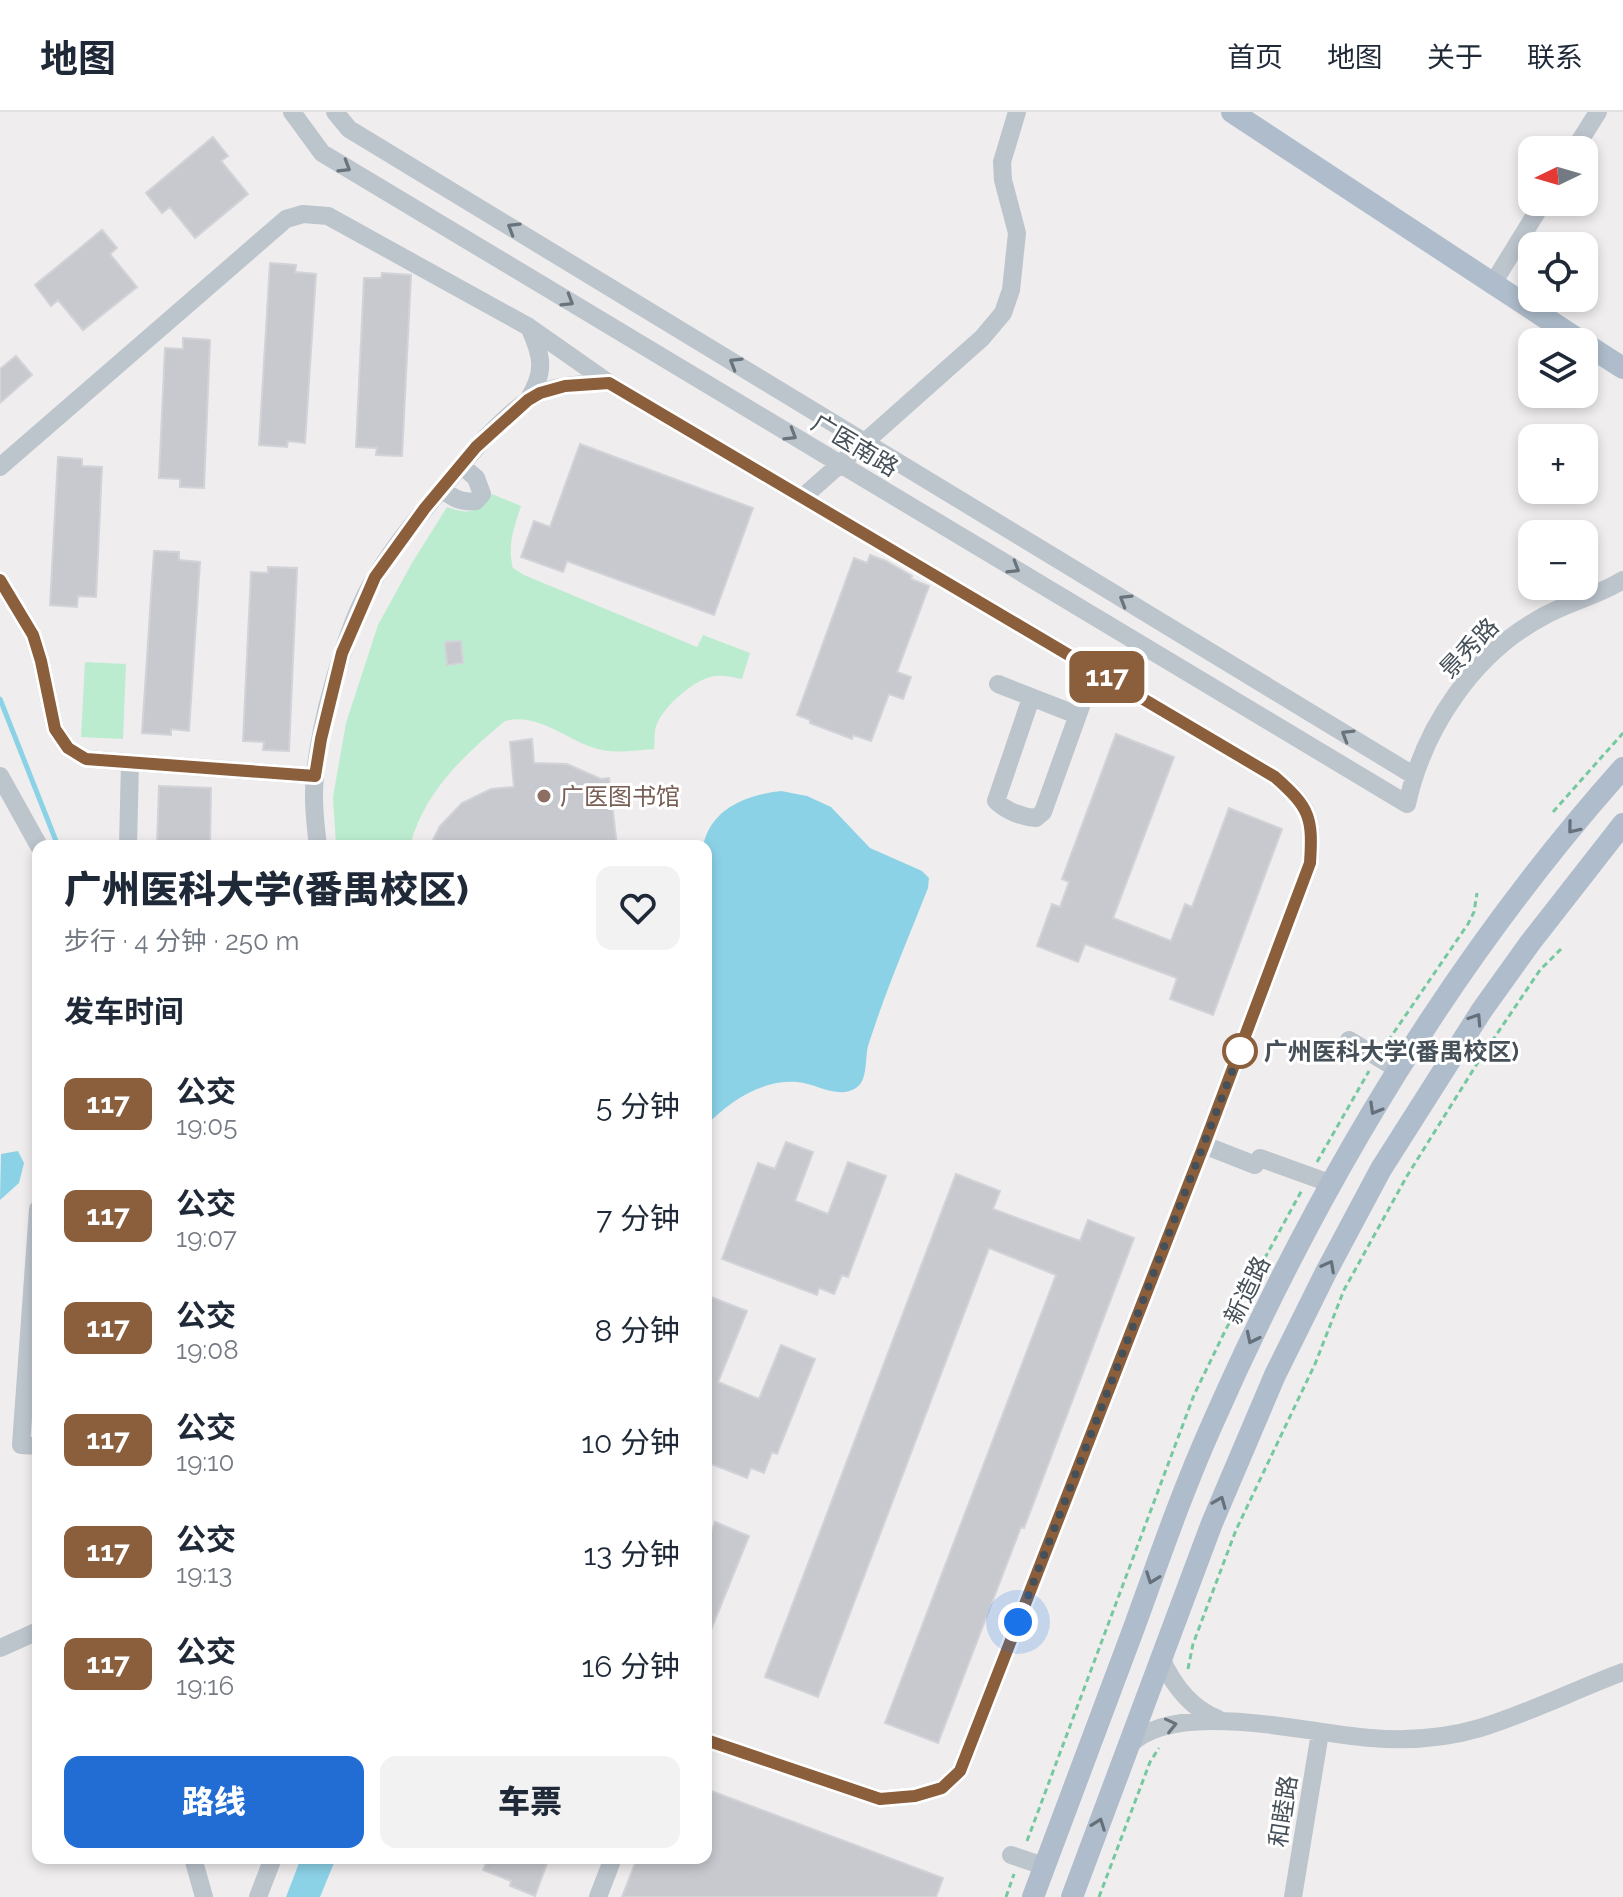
<!DOCTYPE html>
<html lang="zh">
<meta charset="utf-8">
<style>
body{margin:0;font-family:Raleway,"Noto Sans SC",sans-serif;background:#f2f2f3;color:#1f2937;height:100vh;display:flex;flex-direction:column;font-size:30px;white-space:nowrap}
*{box-sizing:border-box;margin:0}
p{font-size:26px;color:#747a83}
.icon{flex:none;width:44px;height:44px;fill:none;stroke:currentColor;stroke-width:2;stroke-linecap:round;stroke-linejoin:round}
.map{position:relative;flex:1;overflow:hidden}
.side{position:absolute;left:32px;top:728px;width:680px;height:1024px;display:flex;flex-direction:column;background:#fff;border-radius:16px;box-shadow:0 4px 12px #0003}
.side>*{flex:none}
.badge{padding:0 16px;border-radius:12px;font-size:28px;line-height:52px}
.needle{width:52px;rotate:265deg}
.tools{position:absolute;left:1518px;top:24px;display:grid;gap:16px}
.tools a{display:grid;place-items:center;width:80px;height:80px;border-radius:16px;background:#fff;box-shadow:0 4px 12px #0003;font-size:40px}
.you{position:absolute;width:40px;height:40px;margin:-20px;border:6px solid #fff;border-radius:50%;background:#1a73e8;box-shadow:0 0 0 12px #1a73e833}
.map>.badge{position:absolute;translate:-50% -50%;box-shadow:0 0 0 4px #fff}
h2{padding:0 32px;font-size:30px;line-height:72px}
.round{display:grid;place-items:center;flex:none;width:84px;height:84px;border-radius:16px;background:#f2f2f3}
.head{display:flex;align-items:center;justify-content:space-between;height:136px;padding:0 32px}
h1{font-size:38px;font-weight:800;line-height:60px}
.primary-button{display:flex;gap:16px;margin-top:auto;padding:16px 32px}
.primary-button a{flex:1;height:92px;border-radius:16px;background:#226dd4;color:#fff;font-size:32px;font-weight:800;line-height:92px;text-align:center}
.primary-button a+a{background:#f2f2f3;color:#1f2937}
ul{padding:0;list-style:none}
li{display:flex;align-items:center;gap:24px;height:112px;padding:0 32px}
li div{flex:1}
li b{display:block;font-size:30px}
li em{font-style:normal}
li .badge{min-width:88px;font-weight:700;text-align:center}
header{display:flex;align-items:center;gap:48px;box-sizing:border-box;height:112px;padding:0 40px;background:#fff;border-bottom:2px solid #e0e1e3}
header strong{font-size:38px}
nav{display:flex;gap:44px;margin-inline-start:auto;font-size:28px}
.map>svg:first-child{display:block}
.green{fill:#bcecd0}
.water{fill:#8cd2e7}
.lines{fill:none;stroke-linecap:round;stroke-linejoin:round}
.stream{stroke:#8cd2e7;stroke-width:5}
.building{fill:#c7c9cf;stroke:#d1d3d8;stroke-width:2}
.path{stroke:#76c8a1;stroke-width:3;stroke-dasharray:6 4;stroke-linecap:butt}
.minor{stroke:#bcc4cc;stroke-width:18}
.major{stroke:#aebccb;stroke-width:22}
.oneway{stroke:#69737c}
.oneway2{stroke:#65707b}
.line-casing{stroke:#fff;stroke-width:18}
.line{stroke:#8b5e3c;stroke-width:12}
.walk{stroke:#465059;stroke-width:8;stroke-dasharray:0 14.4}
.education-dot{fill:#8d6e63;stroke:#fff;stroke-width:3}
.stop-dot{fill:#fff;stroke:#8b5e3c;stroke-width:4}
.labels{text-anchor:middle;dominant-baseline:central;stroke-width:6;stroke-linejoin:round;paint-order:stroke}
.street-label{font-size:24px;fill:#465059;stroke:#fff}
.education-label{font-size:24px;fill:#785e54;stroke:#fff;text-anchor:start}
.stop-label{font-size:24px;font-weight:bold;fill:#465059;stroke:#fff;text-anchor:start}
</style>
<header>
<strong>地图</strong>
<nav><a>首页</a><a>地图</a><a>关于</a><a>联系</a></nav>
</header>
<div class="map">
<svg width="1623" height="1785" viewBox="0 0 1623 1785">
<rect width="100%" height="100%" fill="#efeded"/>
<path class="green" d="M492 382 521 394C514 416 507 433 513 456L524 463 697 535 703 523 750 541 742 567C732 565 721 562 710 565 691 570 659 598 655 618 654 624 655 631 654 637 636 638 616 642 598 637 567 629 539 600 505 609 464 643 424 680 410 734H336L333 685 346 611 378 513 412 451 447 395C469 403 478 401 492 382Z
M85 550 126 552 123 627 81 625Z"/>
<path class="water" d="M781 679 807 684 831 695 870 736 922 759 929 766 928 776C908 827 886 878 869 931 864 944 869 968 856 976 837 988 816 971 797 970 760 968 731 989 706 1013V734H703C711 696 747 683 781 679Z
M18 1039 24 1051 19 1071 0 1088 1 1042Z
M301 1746H336L320 1785H286Z"/>
<g class="lines">
<path class="stream" d="M0 587 58 734"/>
</g>
<path class="building" d="M213 25 228 44 221 49 248 82 195 126 170 95 162 101 146 81Z
M102 118 117 136 110 142 137 175 83 218 58 188 51 194 35 173Z
M270 151 296 153 295 160 316 162 305 331 288 329 287 335 259 333Z
M382 161 411 163 402 344 376 343 377 336 356 335 364 166H381Z
M183 226 210 228 204 376 180 375V367L159 366 165 236 183 237Z
M16 244 32 263 0 291V257Z
M580 332 753 396 714 503 567 449 563 460 521 445 534 409 550 415Z
M58 345 82 347V354L102 355 96 485 78 484 77 495 50 493Z
M154 439 179 440V448L200 450 189 619 171 617V623L142 621Z
M870 443 886 449 912 464 911 467 929 474 897 560 911 565 903 587 889 582 871 629 853 623 852 627 810 611V608L797 603 854 446 867 451Z
M268 455 297 456 289 639 263 638 264 630 243 629 251 460 268 461Z
M461 529 463 551 447 553 445 530Z
M1116 622 1174 645 1113 806 1171 829 1185 792 1192 795 1229 696 1282 717 1213 903 1170 887 1177 866 1085 832 1078 850 1037 834 1052 792 1060 795 1069 770 1062 767Z
M532 627 534 651 567 652 601 667 609 666 617 734H430L440 714 462 691 491 677 514 675 510 630Z
M159 674 211 676 210 734H157Z
M786 1030 813 1040 795 1089 828 1102 848 1050 886 1064 848 1165 842 1163 834 1182 819 1176 817 1183 722 1147 758 1051 775 1057Z
M956 1062 1000 1079 993 1097 1080 1129 1088 1108 1134 1126 1024 1416 1021 1415 938 1631 885 1611 1056 1163 989 1136 818 1585 765 1565Z
M706 1183 747 1199 718 1270 759 1287 781 1233 815 1247 777 1342 772 1340 764 1361 751 1356 747 1366 706 1350Z
M715 1410 749 1424 706 1530V1433Z
M706 1677 943 1766 936 1785H622L637 1746H706Z
M488 1746H549L535 1784 510 1774 511 1769 483 1758Z"/>
<g class="lines">
<path class="path" d="M1553 700 1623 621
M1388 929 1468 812 1474 800 1477 781
M1317 1050 1369 959
M1188 1557 1193 1532 1236 1418 1315 1252 1344 1178 1407 1064 1480 947 1540 858 1561 837
M1027 1729 1194 1283 1226 1217 1302 1078
M1006 1785 1014 1762
M1099 1785 1150 1650 1159 1636"/>
<path class="minor" d="M292 0 322 41 1407 692C1424 615 1474 541 1544 504 1570 490 1599 483 1623 468
M335 0 349 17 1413 663
M1574 38 1598 0
M1492 173 1543 90
M528 288C545 260 543 246 530 217
M0 355 286 107 303 102 328 104 529 215 609 271 1275 665C1310 696 1313 704 1310 751L1204 1033 960 1659 942 1676 915 1684 880 1687 706 1628
M442 377C453 386 461 391 476 389L482 382 476 366 461 353
M803 385 982 226 1003 201 1011 178 1017 121 1003 68 1002 50 1017 0
M0 468 33 523 41 549 55 617 68 636 86 647 315 664
M998 572 1077 603
M1031 586 996 689C1006 699 1022 705 1036 706L1043 700 1094 558
M0 664 39 734
M128 734 130 650
M318 734C316 718 314 701 314 685 314 626 345 514 376 464 399 426 430 391 458 357 475 336 518 289 543 280 564 272 587 272 609 271
M1349 928 1399 958
M1204 1033 1255 1053
M1260 1046 1332 1072
M38 1097 21 1333 38 1334
M0 1536 38 1519
M1161 1546C1173 1573 1190 1596 1218 1607
M1128 1635C1171 1585 1311 1622 1371 1626 1407 1629 1446 1626 1480 1616 1529 1601 1575 1578 1623 1560
M1011 1743 1044 1754
M193 1746 204 1785
M258 1785 273 1746
M598 1785 613 1746
M1293 1785 1320 1621"/>
<path class="major" d="M1232 0 1582 230
M1584 231 1623 256
M1033 1785C1067 1694 1101 1604 1135 1513 1159 1447 1182 1380 1211 1315 1315 1078 1450 850 1623 656
M1072 1785 1212 1411 1275 1263 1325 1162 1381 1057 1482 898 1530 831 1623 712"/>
</g>
<defs><path id="oneway-chevron" d="M-2-3.5L2.5 0L-2 3.5" fill="none" stroke-width="1.6" stroke-linecap="round" stroke-linejoin="round" transform="scale(2)"/></defs>
<g class="oneway">
<use href="#oneway-chevron" transform="translate(345 55) rotate(31)"/>
<use href="#oneway-chevron" transform="translate(513 116) rotate(-149)"/>
<use href="#oneway-chevron" transform="translate(568 189) rotate(31)"/>
<use href="#oneway-chevron" transform="translate(735 251) rotate(-149)"/>
<use href="#oneway-chevron" transform="translate(791 323) rotate(31)"/>
<use href="#oneway-chevron" transform="translate(1014 456) rotate(31)"/>
<use href="#oneway-chevron" transform="translate(1125 488) rotate(-149)"/>
<use href="#oneway-chevron" transform="translate(1347 623) rotate(-149)"/>
<use href="#oneway-chevron" transform="translate(1171 1613) rotate(-13)"/>
</g>
<g class="oneway2">
<use href="#oneway-chevron" transform="translate(1573 716) rotate(129)"/>
<use href="#oneway-chevron" transform="translate(1476 907) rotate(-57)"/>
<use href="#oneway-chevron" transform="translate(1375 997) rotate(120)"/>
<use href="#oneway-chevron" transform="translate(1329 1154) rotate(-62)"/>
<use href="#oneway-chevron" transform="translate(1252 1226) rotate(116)"/>
<use href="#oneway-chevron" transform="translate(1220 1390) rotate(-68)"/>
<use href="#oneway-chevron" transform="translate(1152 1466) rotate(110)"/>
<use href="#oneway-chevron" transform="translate(1099 1712) rotate(-70)"/>
</g>
<g class="lines">
<defs>
<path id="line" d="M0 468 33 523 41 549 55 617 68 636 86 647 315 664 321 627 342 541 375 465 425 396 476 335 528 288 540 281 565 274 609 271 1275 665C1310 696 1313 705 1310 751L1204 1033 960 1659 942 1676 915 1684 880 1687 706 1628"/>
</defs>
<use href="#line" class="line-casing"/>
<use href="#line" class="line"/>
<path class="walk" d="M1018 1510 1245 926 1240 939"/>
</g>
<circle class="education-dot" cx="544" cy="684" r="8"/>
<circle class="stop-dot" cx="1240" cy="939" r="16"/>
<g class="labels">
<g class="street-label">
<text transform="translate(855 333) rotate(31)">广医南路</text>
<text transform="translate(1469 536) rotate(-46)">景秀路</text>
<text transform="translate(1247 1178) rotate(-64)">新造路</text>
<text transform="translate(1283 1699) rotate(-81)">和睦路</text>
</g>
<g class="education-label">
<text x="560" y="684">广医图书馆</text>
</g>
<g class="stop-label">
<text x="1264" y="939">广州医科大学(番禺校区)</text>
</g>
</g>
</svg>
<div class="tools">
<a><svg class="needle" viewBox="-14 -14 28 28"><path d="M0-13l5 13h-10z" fill="#e53935"/><path d="M0 13l5-13h-10z" fill="#747a83"/></svg></a>
<a><svg class="icon" aria-label="locate" viewBox="0 0 24 24"><circle cx="12" cy="12" r="6"/><path d="M12 2v4M12 18v4M2 12h4M18 12h4"/></svg></a>
<a><svg class="icon" aria-label="layers" viewBox="0 0 24 24"><path d="M12 4l9 5-9 5-9-5zM3 14l9 5 9-5"/></svg></a>
<a>+</a>
<a>−</a>
</div>
<div class="you" style="left:1018px;top:1510px"></div>
<b class="badge" style="left:1107px;top:565px;background:#8b5e3c;color:#fff">117</b>
<section class="side">
<div class="head"><div><h1>广州医科大学(番禺校区)</h1><p>步行 · 4 分钟 · 250 m</p></div><a class="round"><svg class="icon" aria-label="heart" viewBox="0 0 24 24"><path d="M12 20l-8-8c-3-5 5-10 8-4 3-6 11-1 8 4z"/></svg></a></div>
<h2>发车时间</h2>
<ul>
<li><span class="badge" style="background:#8b5e3c;color:#fff">117</span><div><b>公交</b><p>19:05</p></div><em>5 分钟</em></li>
<li><span class="badge" style="background:#8b5e3c;color:#fff">117</span><div><b>公交</b><p>19:07</p></div><em>7 分钟</em></li>
<li><span class="badge" style="background:#8b5e3c;color:#fff">117</span><div><b>公交</b><p>19:08</p></div><em>8 分钟</em></li>
<li><span class="badge" style="background:#8b5e3c;color:#fff">117</span><div><b>公交</b><p>19:10</p></div><em>10 分钟</em></li>
<li><span class="badge" style="background:#8b5e3c;color:#fff">117</span><div><b>公交</b><p>19:13</p></div><em>13 分钟</em></li>
<li><span class="badge" style="background:#8b5e3c;color:#fff">117</span><div><b>公交</b><p>19:16</p></div><em>16 分钟</em></li>
</ul>
<div class="primary-button"><a>路线</a><a>车票</a></div>
</section>
</div>
